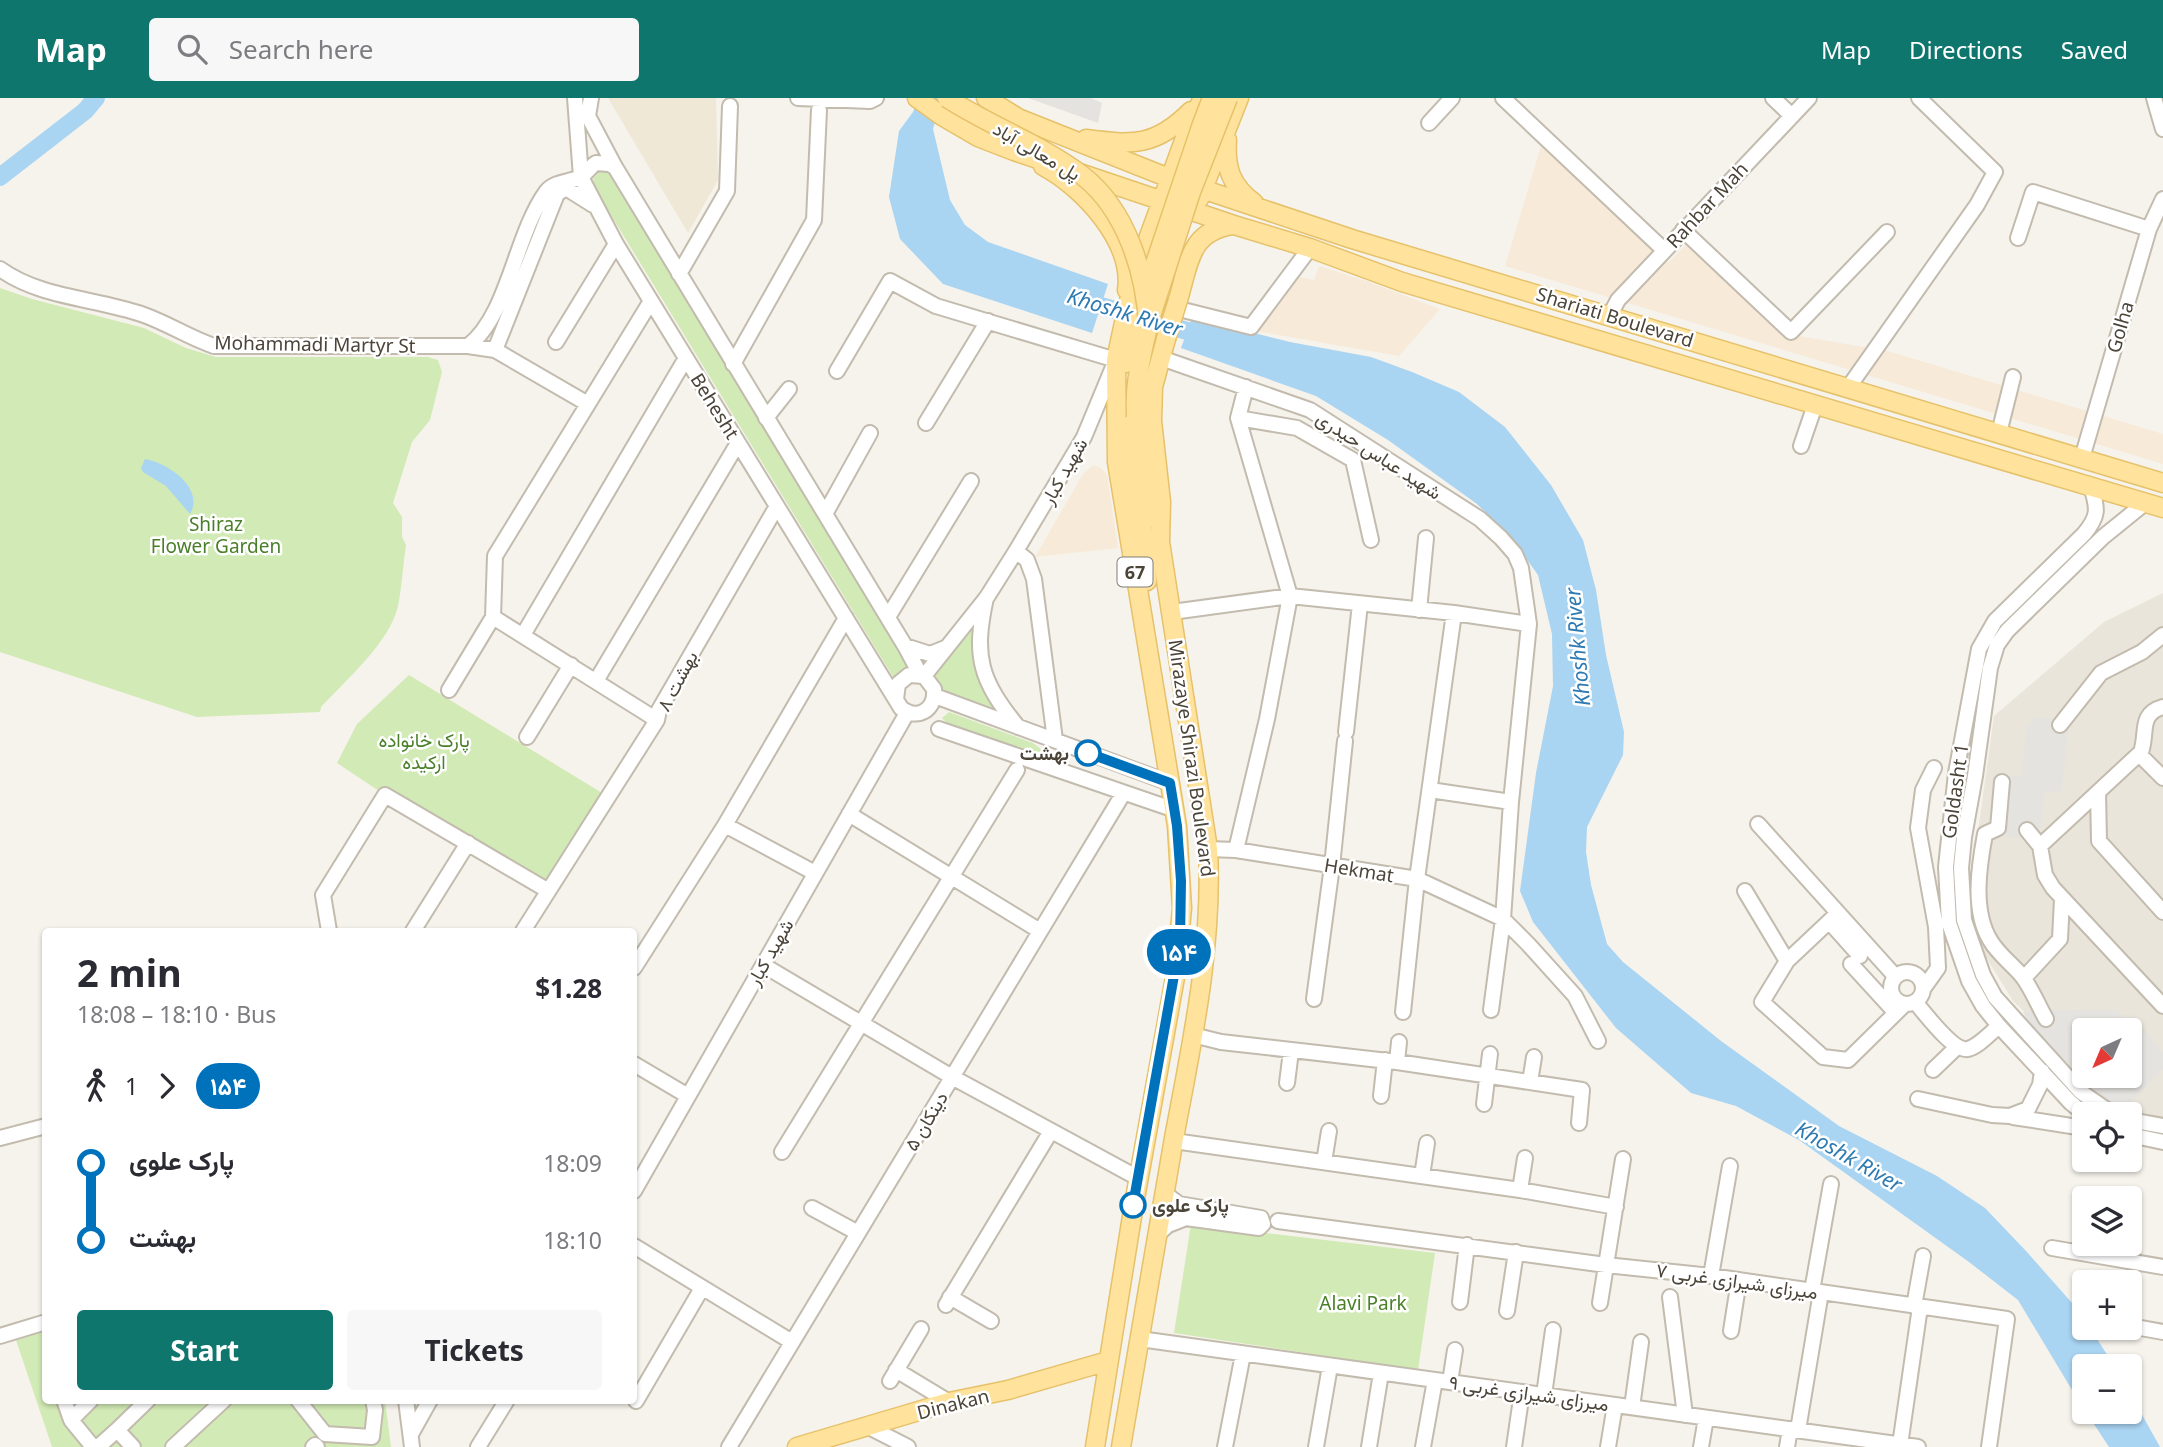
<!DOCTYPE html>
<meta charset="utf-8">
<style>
body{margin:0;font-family:"Noto Sans",Vazirmatn,sans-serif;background:#f7f7f7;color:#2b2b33;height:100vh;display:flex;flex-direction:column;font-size:26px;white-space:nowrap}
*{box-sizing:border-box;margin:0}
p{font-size:23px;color:#7c7c81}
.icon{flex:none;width:38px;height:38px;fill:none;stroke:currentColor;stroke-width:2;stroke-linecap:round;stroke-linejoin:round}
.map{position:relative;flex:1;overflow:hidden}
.side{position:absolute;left:42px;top:830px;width:595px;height:476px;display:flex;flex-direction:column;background:#fff;border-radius:7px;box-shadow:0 2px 5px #0004}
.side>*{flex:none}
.badge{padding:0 14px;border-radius:23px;font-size:24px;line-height:46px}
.needle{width:46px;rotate:224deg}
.buttons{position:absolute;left:2072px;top:920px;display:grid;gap:14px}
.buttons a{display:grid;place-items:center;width:70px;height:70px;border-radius:7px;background:#fff;box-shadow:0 2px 5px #0004;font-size:35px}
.map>.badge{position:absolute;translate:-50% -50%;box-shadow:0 0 0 4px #fff}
.legs{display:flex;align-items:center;gap:10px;height:77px;padding:0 35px;font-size:23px}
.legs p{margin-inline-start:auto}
.overview{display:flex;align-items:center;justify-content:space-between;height:119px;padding:0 35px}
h1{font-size:38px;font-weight:700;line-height:52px}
.primary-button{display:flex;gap:14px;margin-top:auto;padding:14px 35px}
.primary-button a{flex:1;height:80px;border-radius:7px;background:#0f766e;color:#fff;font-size:28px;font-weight:700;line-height:80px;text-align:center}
.primary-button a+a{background:#f7f7f7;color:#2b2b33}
ul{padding:0 35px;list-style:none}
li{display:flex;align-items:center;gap:24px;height:77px;font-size:26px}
li i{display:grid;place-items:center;width:10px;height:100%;margin:0 9px;background:currentColor}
li i::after{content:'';width:18px;height:18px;margin:-9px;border:5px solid;border-radius:50%;background:#fff}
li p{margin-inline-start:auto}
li:first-child i{background:linear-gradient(#0000 50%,currentColor 0)}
li:last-child i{background:linear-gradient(currentColor 50%,#0000 0)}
header{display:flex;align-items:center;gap:42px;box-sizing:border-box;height:98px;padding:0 35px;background:#0f766e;color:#fff}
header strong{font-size:33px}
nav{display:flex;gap:38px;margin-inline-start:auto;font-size:24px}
.search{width:490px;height:63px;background:#f7f7f7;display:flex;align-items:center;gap:18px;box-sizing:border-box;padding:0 24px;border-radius:7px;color:#7c7c81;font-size:26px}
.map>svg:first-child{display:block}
.residential{fill:#eae5da}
.commercial{fill:#f7ead8}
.education{fill:#efe8d6}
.green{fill:#d2eab5}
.parking{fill:#e5e3e0;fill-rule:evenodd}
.water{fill:#a9d4f2}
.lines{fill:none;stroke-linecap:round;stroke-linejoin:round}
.river{stroke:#a9d4f2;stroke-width:18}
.minor-casing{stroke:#c2bbae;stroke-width:18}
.major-casing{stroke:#e6c16a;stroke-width:21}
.minor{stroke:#fff;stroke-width:14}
.major{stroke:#ffe39c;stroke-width:18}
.major-bridge-casing{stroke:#e6c16a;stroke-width:21;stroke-linecap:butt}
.major-bridge{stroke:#ffe39c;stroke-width:18}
.line-1-casing{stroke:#fff;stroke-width:16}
.line-1{stroke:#0072bc;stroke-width:10}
.stop-1-dot{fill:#fff;stroke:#0072bc;stroke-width:3.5}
.labels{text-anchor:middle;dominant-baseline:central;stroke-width:5;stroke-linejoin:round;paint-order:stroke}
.shield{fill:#fff;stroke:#817c74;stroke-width:2}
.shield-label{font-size:18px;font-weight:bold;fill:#4b4439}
.street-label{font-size:19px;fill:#4b4439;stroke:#fff}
.park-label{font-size:19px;fill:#4a7f2a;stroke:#fff}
.stop-label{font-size:19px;font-weight:bold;fill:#4b4439;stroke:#fff;text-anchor:end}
.water-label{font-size:21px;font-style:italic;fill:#2e7ab2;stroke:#fff}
</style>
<header>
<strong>Map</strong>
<div class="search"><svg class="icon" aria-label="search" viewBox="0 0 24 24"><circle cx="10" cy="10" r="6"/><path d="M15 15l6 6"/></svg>Search here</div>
<nav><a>Map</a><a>Directions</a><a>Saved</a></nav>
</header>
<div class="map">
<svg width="2163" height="1349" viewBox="0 0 2163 1349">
<rect width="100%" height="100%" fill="#f6f3ec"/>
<path class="residential" d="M2163 495V1020L2130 1014 2092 978H2130V933H2084V971L2013 903 1984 856 1970 791 1994 618 2104 524Z"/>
<path class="commercial" d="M1541 48 1668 165 1687 146 1786 236 1888 253 2163 336V366L1505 168Z
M1319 168 1366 183 1440 211 1399 258 1255 233 1299 179 1314 182Z
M1093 367 1101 370 1107 377 1118 450 1035 459 1083 376Z"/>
<path class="education" d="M608 0H716L718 82 688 135Z"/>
<path class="green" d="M602 71 612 74 914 571 895 582 595 91 593 80Z
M0 190 32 201 144 230 186 250 216 259H428L438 262 442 274 430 322 412 344 393 405 402 419V439L406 447C403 467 402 488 398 508 390 544 346 582 321 609L320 614 197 619 0 554Z
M977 517C970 555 978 586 999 617L944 599 934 577 954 554Z
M409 577 607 698 547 792 385 697 337 665 357 626Z
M949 614 1033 645 1050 658 1051 663 949 627 942 620Z
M1191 1126 1435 1155 1418 1272 1174 1235Z
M45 1233 46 1302H385L391 1349H52L16 1242Z"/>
<path class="parking" d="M1028 0H1091L1102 5 1098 25Z
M2035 619 2069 623 2062 694H2045L2039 740 1989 738 1993 677 2022 679 2026 629Z
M2054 912H2117L2126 922 2138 924 2163 954V972L2121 1013 2082 982 2030 927 2023 914ZM2084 933H2130V978H2084Z"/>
<path class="water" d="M918 0H942L933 31 950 102 965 127 988 144 1108 186 1092 235 943 186 900 141 889 99 899 33 913 14Z
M1192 220 1290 244 1371 259 1412 274 1459 294 1505 329 1551 387 1583 442 1596 492 1606 557 1624 634 1623 657 1587 729 1586 754 1591 787 1607 846 1623 864 1721 943 1839 1028 1937 1078 1985 1110 2026 1153 2080 1214 2084 1221V1230H2090L2115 1269H2084V1312L2018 1202 1969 1164 1799 1042 1736 1008 1691 995 1616 930 1533 824 1520 793 1536 675 1553 588 1552 536 1538 477 1513 442 1477 406 1388 342 1316 298 1181 250Z
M145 361C168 365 205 390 190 416L166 388 143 374 141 370Z
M2130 1295 2160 1349H2109L2086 1314H2130Z"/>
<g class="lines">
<path class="river" d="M0 79 85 13 96 0
M1080 202 1208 239"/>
<defs>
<path id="minor" d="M575 0 581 79 616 146 901 610C917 623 936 612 934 591L924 578 909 577 898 586 896 601
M591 0 588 18 615 69 905 548 921 578
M798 0 870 3 876 0
M1503 0 1664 152
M1773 0 1792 18
M2154 0 2163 31
M1429 25 1452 0
M1683 132 1791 234 1887 134
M2018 140 2033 94 2149 131
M0 171C42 201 97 200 144 217 169 226 190 240 214 248H468L495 252 588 306
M679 176 727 93 730 8
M1175 210 1251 229 1310 150
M1610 217 1618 202 1809 0
M556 244 616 146
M468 248C508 218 515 137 546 94 554 83 569 85 580 79 586 76 590 69 596 65L609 66 615 69
M495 252 557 96 566 90 593 107
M1161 260 1310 312 1480 421 1501 440 1515 456 1521 470 1529 526 1511 704 1503 821 1491 912
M733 266 814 122 819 12
M837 273 890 183 936 208 1116 262 1084 339 1016 453 987 499 924 578
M1848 290 1977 107 1995 74 1919 0
M766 320 789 291
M1238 320 1297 330 1353 362 1371 442
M1238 320 1246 289
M926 325 988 223
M1999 335 2013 279
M1801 348 1815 307
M2082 360 2149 131 2163 101
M825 416 870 335
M1016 453 1027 462 1034 481 1055 642
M986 500C973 559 980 582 1018 629
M1419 512 1426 440
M1172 514 1290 498 1454 515 1529 526
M493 519 657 622
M888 519 971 383
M523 537 686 260
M905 548 930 556 945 550
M596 583 738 345
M449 592 493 519 495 458 651 203
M935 598 1170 685
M2163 609C2138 616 2148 635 2141 654L2040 748 2045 777 2053 790 2163 908
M2060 627 2101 575 2142 554 2163 537
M939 631 1175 712
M1346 634 1360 506
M527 639 571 567
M2139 656 2163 680
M2002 684 1998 730 1985 736C1979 768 1972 812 1990 842 1998 856 2012 866 2022 878 2032 891 2038 907 2046 921
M1430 692 1511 704
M2098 694 2099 743 2163 814
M849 716 1040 833
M1758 726 1895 878
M725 727 815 775
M2027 732 2040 748
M1208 751 1236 752 1417 781 1503 821 1528 846 1575 898 1598 943
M1236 752 1267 621 1290 498 1238 320
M1745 793 1787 863 1762 904 1823 959 1848 962 1905 906
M1835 830 1860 858
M329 833 323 797 385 697 547 792
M413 833 468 745
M523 833 657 622 659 612 777 408
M1787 863 1838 815
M1851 866 1895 914
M763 867 952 979 1138 1080
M634 870 725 727 846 520
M1891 890a16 16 0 1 1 32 0a16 16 0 1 1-32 0Z
M2024 880 2060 841 2062 801
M1923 891 1938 870 1936 829 1918 730 1923 692 1934 670
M1314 901 1332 768 1345 643
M1915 904C1925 915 1953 954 1968 951 1979 948 1990 935 1999 928
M1403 914 1417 781 1454 515
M1193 937 1221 944 1397 964 1582 992 1579 1025
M1397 964 1399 944
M634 966 688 998
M1933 972 1957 949
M1530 984 1534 959
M1287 985 1291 953
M1381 998 1385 962
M1918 1001 1992 1017 2010 1018 2028 1011 2040 987 2042 973
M1484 1006 1490 956
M2086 1017 2071 1005 1999 928 1983 908 1969 883 1949 825 1946 769 1956 675 1979 551 1995 523 2084 436C2099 418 2098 411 2091 388
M2114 1017 2081 994 1995 899 1983 877 1964 822 1961 770 1964 739 1975 678 1990 570 1997 547 2007 533 2103 439 2145 405
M2013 1019 2084 1030
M2130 1022 2163 1028
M2130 1037 2163 1044
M0 1040 46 1028
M1174 1043 1520 1092 1616 1109
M782 1054 1017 672
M1324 1064 1329 1033
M1422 1078 1427 1045
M1520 1092 1525 1060
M634 1093 907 615
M812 1110 858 1135
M1278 1123 1606 1167 1711 1178 2007 1221 1989 1349
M1159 1135 1168 1127 1186 1120 1259 1130 1263 1126 1261 1120 1179 1106 1164 1095
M634 1148 792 1244
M2052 1150 2163 1169
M1711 1178 1730 1068
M1812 1193 1831 1086
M950 1199 991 1223
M1670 1199 1685 1317
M1460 1204 1467 1147
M1600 1205 1623 1061
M946 1207 1051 1033
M1914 1208 1923 1158
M1507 1213 1516 1154
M2130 1228 2163 1234
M1731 1233 1739 1182
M0 1238 46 1224
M1140 1241 1918 1349
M896 1272 949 1304
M890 1283 921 1231
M1450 1284 1455 1252
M1544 1297 1553 1232
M64 1302 71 1322
M91 1302 71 1322 93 1349
M298 1302 325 1336 372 1339 375 1312 373 1302
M406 1302 412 1349
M636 1303 702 1190
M1632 1309 1641 1244
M867 1328 908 1349
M1798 1332 1821 1194
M411 1336 430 1302
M1900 1347 1920 1209
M98 1349 117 1332
M133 1349 117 1332 148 1302
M173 1349 224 1302
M313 1349 315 1347 317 1349
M478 1349 507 1302
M729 1349 1123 696
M1225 1349 1243 1256
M1316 1349 1330 1268
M1369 1349 1381 1275
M1423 1349 1435 1282
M1514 1349 1522 1294
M1608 1349 1615 1307
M1701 1349 1706 1320
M1787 1349 1790 1331"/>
<path id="major" d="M917 0 942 18 978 39 1014 53 1234 127 1310 150 1402 184 2163 410
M986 0 1018 20 1169 80 1352 141 2163 385
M1086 41C1133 47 1155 49 1191 13
M1227 42C1225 70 1231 88 1254 105
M1043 68C1083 89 1134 144 1127 192
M1199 101 1239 0
M1178 202C1189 166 1189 133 1233 127
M1148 228C1143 251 1137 274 1136 297 1134 340 1144 379 1154 420
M1126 265 1140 210
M1126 328 1145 450 1147 483
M797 1349 949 1304 1008 1292 1108 1263
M1095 1349 1134 1106 1176 874 1182 810 1177 728 1117 364 1116 262 1128 206 1148 141 1190 26 1203 0
M1121 1349C1139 1246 1156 1143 1174 1040 1192 944 1213 849 1208 751L1160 444 1161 404 1152 323 1153 289 1166 241"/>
</defs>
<use href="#minor" class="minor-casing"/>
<use href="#major" class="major-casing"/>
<use href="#minor" class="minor"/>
<use href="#major" class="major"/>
<defs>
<path id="major-bridge" d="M947 0C990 28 1041 46 1083 78 1126 112 1146 175 1148 228
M1145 195 1202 26 1212 0
M1151 218 1191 94 1228 0
M1166 241 1178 202"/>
</defs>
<use href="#major-bridge" class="major-bridge-casing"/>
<use href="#major-bridge" class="major-bridge"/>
</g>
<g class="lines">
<defs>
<path id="line-1" d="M1088 655 1170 685 1177 728 1181 783 1180 844 1133 1107"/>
</defs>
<use href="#line-1" class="line-1-casing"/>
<use href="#line-1" class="line-1"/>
</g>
<g class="stop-1-dot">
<circle cx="1088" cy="655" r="12"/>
<circle cx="1133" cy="1107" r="12"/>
</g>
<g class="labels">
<rect class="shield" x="1117.5" y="459.5" width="35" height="29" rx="5"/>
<g class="shield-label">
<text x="1135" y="474">67</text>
</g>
<g class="street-label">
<text transform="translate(1037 53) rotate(30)">پل معالی آباد</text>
<text transform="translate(1707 107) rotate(-47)">Rahbar Mah</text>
<text transform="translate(1615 219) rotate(17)">Shariati Boulevard</text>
<text transform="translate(2120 229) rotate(-74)">Golha</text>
<text transform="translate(315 246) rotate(1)">Mohammadi Martyr St</text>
<text transform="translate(715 308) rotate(58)">Behesht</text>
<text transform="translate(1379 357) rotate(33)">شهید عباس حیدری</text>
<text transform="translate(1064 373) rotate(-60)">شهید کبار</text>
<text transform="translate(677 583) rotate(-62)">۸ بهشت</text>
<text transform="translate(1192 660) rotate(82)">Mirazaye Shirazi Boulevard</text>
<text transform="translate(1955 693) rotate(-82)">Goldasht 1</text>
<text transform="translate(1359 772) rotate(9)">Hekmat</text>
<text transform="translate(770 854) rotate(-60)">شهید کبار</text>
<text transform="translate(926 1023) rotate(-59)">۵ دینکان</text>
<text transform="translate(1737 1183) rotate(8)">۷ میرزای شیرازی غربی</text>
<text transform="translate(1529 1295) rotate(8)">میرزای شیرازی غربی ۹</text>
<text transform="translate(953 1306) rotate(-14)">Dinakan</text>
</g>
<g class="park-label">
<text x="216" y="426">Shiraz<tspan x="216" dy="22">Flower Garden</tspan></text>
<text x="424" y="642">پارک خانواده<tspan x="424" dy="22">ارکیده</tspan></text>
<text x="1363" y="1205">Alavi Park</text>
</g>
<g class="stop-label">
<text x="1069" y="655">بهشت</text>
<text x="1152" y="1107" text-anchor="start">پارک علوی</text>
</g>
<g class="water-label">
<text transform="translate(1125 214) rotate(17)">Khoshk River</text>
<text transform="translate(1577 549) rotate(-95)">Khoshk River</text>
<text transform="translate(1849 1058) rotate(30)">Khoshk River</text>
</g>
</g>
</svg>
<div class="buttons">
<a><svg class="needle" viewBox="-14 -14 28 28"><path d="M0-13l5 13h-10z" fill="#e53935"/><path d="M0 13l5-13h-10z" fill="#7c7c81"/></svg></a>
<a><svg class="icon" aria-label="locate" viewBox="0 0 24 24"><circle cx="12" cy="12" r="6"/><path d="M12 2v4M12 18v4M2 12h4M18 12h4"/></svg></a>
<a><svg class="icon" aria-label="layers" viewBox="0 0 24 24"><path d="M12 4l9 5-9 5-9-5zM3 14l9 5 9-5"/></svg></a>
<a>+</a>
<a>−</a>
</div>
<b class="badge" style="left:1179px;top:854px;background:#0072bc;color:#fff">۱۵۴</b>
<section class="side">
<div class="overview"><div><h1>2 min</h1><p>18:08 – 18:10 · Bus</p></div><b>$1.28</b></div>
<div class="legs"><svg class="icon" aria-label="walk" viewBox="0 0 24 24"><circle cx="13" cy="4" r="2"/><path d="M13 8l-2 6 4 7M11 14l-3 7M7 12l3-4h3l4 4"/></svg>1<svg class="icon" aria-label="forward" viewBox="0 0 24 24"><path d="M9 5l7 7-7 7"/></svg><b class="badge" style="background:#0072bc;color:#fff">۱۵۴</b></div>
<ul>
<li><i style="color:#0072bc"></i><b>پارک علوی</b><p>18:09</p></li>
<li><i style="color:#0072bc"></i><b>بهشت</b><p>18:10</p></li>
</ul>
<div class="primary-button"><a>Start</a><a>Tickets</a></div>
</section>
</div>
